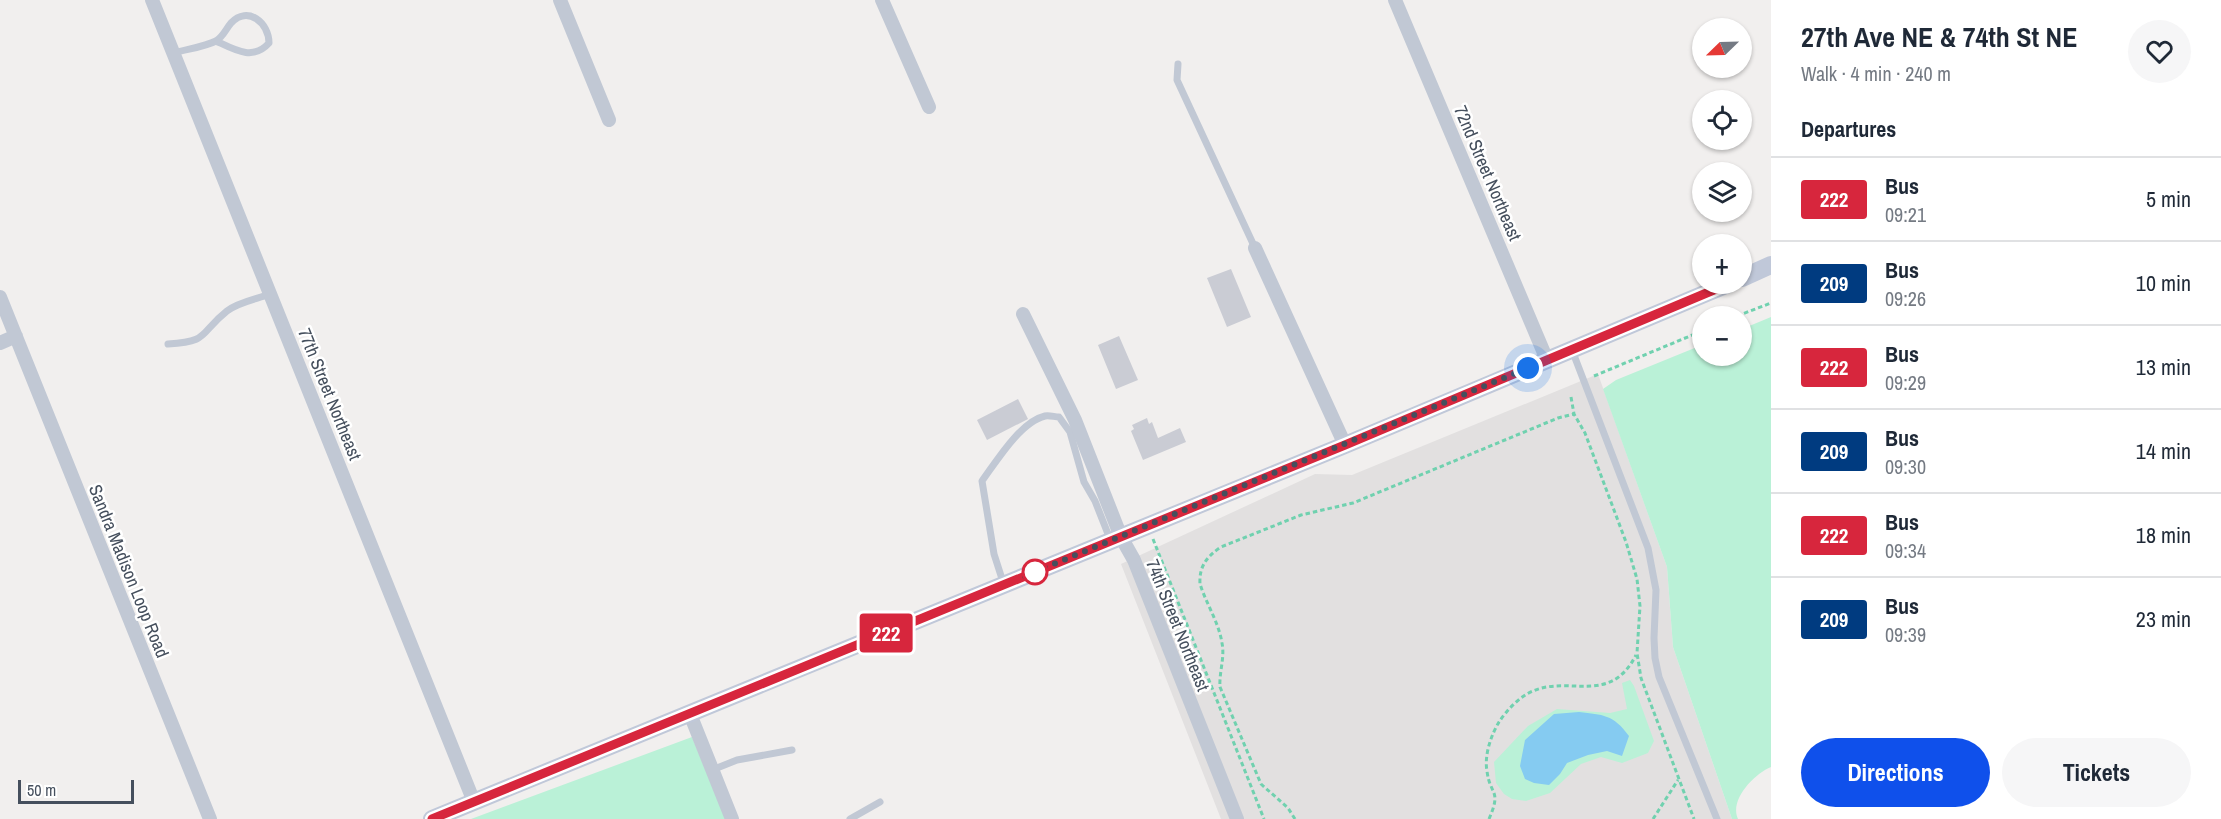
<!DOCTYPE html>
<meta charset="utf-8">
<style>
body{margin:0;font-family:"Archivo Narrow",sans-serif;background:#f6f6f7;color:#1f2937;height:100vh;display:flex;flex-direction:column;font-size:22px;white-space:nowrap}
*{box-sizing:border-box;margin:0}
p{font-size:20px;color:#747a83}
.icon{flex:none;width:33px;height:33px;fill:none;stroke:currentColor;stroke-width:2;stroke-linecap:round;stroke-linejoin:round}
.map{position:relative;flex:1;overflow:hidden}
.sheet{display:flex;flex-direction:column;background:#fff;width:450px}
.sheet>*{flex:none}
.badge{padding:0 12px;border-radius:4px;font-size:21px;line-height:39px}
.needle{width:39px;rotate:247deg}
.fabs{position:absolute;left:1692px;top:18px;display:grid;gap:12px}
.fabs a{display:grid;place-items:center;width:60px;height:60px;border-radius:50%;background:#fff;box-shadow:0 2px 4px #0004;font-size:30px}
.scale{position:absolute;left:18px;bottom:15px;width:116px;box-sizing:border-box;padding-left:6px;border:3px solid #454f5d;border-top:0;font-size:16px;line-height:21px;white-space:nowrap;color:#454f5d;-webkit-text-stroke:4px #fff;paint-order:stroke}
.you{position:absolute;width:30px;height:30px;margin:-15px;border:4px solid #fff;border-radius:50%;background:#1a73e8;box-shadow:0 0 0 9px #1a73e833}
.map>.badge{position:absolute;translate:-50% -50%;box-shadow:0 0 0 3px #fff}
h2{padding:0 30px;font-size:22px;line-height:54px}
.round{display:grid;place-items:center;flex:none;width:63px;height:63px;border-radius:32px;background:#f6f6f7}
.overview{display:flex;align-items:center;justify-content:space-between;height:102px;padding:0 30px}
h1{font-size:28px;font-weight:700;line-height:45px}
.cta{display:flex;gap:12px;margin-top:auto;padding:12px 30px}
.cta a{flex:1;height:69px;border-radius:36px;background:#0f50eb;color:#fff;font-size:24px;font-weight:700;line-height:69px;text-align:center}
.cta a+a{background:#f6f6f7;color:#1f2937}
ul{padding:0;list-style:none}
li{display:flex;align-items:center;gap:18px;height:84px;padding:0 30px;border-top:2px solid #e0e1e3}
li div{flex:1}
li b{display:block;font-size:22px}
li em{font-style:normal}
li .badge{min-width:66px;font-weight:700;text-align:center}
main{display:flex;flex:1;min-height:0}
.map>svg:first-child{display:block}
.education{fill:#e2e0e0}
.green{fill:#baf1d7}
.water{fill:#85cbf1}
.building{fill:#caccd4}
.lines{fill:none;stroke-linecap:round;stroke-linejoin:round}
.path{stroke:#70d1af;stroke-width:3;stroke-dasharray:4.5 3;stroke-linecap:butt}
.lane{stroke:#c1c8d4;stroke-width:7}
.street{stroke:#c1c8d4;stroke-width:14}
.secondary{stroke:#c0c8d9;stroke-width:18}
.line-casing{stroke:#fff;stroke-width:14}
.line{stroke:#d7263d;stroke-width:9}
.walk{stroke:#454f5d;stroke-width:6;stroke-dasharray:0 10.8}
.stop-dot{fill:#fff;stroke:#d7263d;stroke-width:3}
.labels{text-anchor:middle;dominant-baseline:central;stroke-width:5;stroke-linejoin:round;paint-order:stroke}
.street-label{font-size:18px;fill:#454f5d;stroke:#fff}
</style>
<main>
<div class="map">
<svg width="1771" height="819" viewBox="0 0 1771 819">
<rect width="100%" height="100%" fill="#f1efee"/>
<path class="education" d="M1598 374 1667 567 1673 647 1732 819H1221L1121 564 1315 474 1352 475Z"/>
<path class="green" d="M1771 317V767C1754 774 1729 800 1738 819H1732L1673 647 1667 567 1603 389 1616 380 1702 345V356H1742V329Z
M1630 680 1634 686 1654 741 1648 753 1622 763 1601 757 1581 764 1550 793 1526 801 1512 799 1504 794 1496 783 1494 762 1528 726 1557 709 1610 713 1627 709 1622 683Z
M692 737 726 819H471Z"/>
<path class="water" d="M1579 712C1603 715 1613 714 1629 736L1622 756 1607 751 1588 755 1567 763 1560 774 1549 785 1534 783 1525 779 1520 766 1525 740 1554 714Z"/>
<path class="building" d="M1231 269 1251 317 1227 327 1207 278Z
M1119 336 1138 380 1116 389 1098 345Z
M1018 399 1028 419 987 440 977 420Z
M1147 418 1149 424 1152 422 1158 438 1180 428 1186 442 1143 460 1131 431 1134 429 1132 425Z"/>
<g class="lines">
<path class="path" d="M1737 316 1771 303
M1594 376 1702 331
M1571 397 1574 414 1585 433 1626 542 1637 579 1640 606 1637 653 1641 678 1694 819
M1153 539 1264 819
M1295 819 1288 808 1261 784 1220 687C1219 672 1225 658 1222 643 1219 623 1206 603 1200 584 1199 567 1206 557 1221 547L1301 515 1353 503 1558 418 1574 414
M1489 819C1502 789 1490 796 1487 771 1484 756 1491 735 1499 722 1507 710 1520 696 1533 691 1570 675 1610 706 1636 655
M1653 819 1678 780"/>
<path class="lane" d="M174 53C187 49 204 47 216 41 223 37 226 29 231 23 248 5 269 23 269 43 253 61 235 50 216 41
M1178 64 1177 80 1255 248
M168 344C210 342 199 333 227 311 238 302 257 299 270 294
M1572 350 1648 548 1656 590 1654 638 1655 658 1659 677 1717 819
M1003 582 994 554 982 481C996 462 1020 422 1045 416 1049 415 1055 417 1059 417L1070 432 1084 482 1095 501 1110 539
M712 770 737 760 792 750
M850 819 880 802"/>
<path class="street" d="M152 0 474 802
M560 0 609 120
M882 0 929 107
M1395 0 1547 360
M1255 248 1345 445
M0 297 210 819
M1023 314 1075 420 1121 537 1134 560 1237 819
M0 343 16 336
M690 714 732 819"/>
<path class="secondary" d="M1742 278 1771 265
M432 819 1345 445 1728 284"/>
</g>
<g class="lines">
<defs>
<path id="line" d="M432 819 1345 445 1728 284"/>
</defs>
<use href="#line" class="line-casing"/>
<use href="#line" class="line"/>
<path class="walk" d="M1035 572 1025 576 1528 368"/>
</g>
<circle class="stop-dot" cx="1035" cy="572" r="12"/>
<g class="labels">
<g class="street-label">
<text transform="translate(1488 173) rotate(67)">72nd Street Northeast</text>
<text transform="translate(330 394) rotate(68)">77th Street Northeast</text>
<text transform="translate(129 571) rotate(68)">Sandra Madison Loop Road</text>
<text transform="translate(1178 625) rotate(68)">74th Street Northeast</text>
</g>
</g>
</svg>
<div class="fabs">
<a><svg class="needle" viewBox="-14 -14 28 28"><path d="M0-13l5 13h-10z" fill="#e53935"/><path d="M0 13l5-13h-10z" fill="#747a83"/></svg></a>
<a><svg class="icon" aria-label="locate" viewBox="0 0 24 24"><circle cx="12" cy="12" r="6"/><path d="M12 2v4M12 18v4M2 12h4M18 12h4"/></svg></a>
<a><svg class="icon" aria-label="layers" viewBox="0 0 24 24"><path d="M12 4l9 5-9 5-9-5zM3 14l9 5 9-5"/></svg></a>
<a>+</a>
<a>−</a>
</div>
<div class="scale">50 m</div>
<div class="you" style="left:1528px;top:368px"></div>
<b class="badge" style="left:886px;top:633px;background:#d7263d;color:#fff">222</b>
</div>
<section class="sheet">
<div class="overview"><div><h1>27th Ave NE &amp; 74th St NE</h1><p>Walk · 4 min · 240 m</p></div><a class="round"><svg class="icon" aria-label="heart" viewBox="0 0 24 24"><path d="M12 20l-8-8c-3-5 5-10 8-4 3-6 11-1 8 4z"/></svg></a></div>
<h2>Departures</h2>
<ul>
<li><span class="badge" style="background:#d7263d;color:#fff">222</span><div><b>Bus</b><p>09:21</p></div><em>5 min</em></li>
<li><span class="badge" style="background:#003b80;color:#fff">209</span><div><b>Bus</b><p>09:26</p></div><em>10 min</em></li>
<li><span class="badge" style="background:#d7263d;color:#fff">222</span><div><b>Bus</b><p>09:29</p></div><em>13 min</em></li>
<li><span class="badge" style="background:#003b80;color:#fff">209</span><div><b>Bus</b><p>09:30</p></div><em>14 min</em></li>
<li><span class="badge" style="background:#d7263d;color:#fff">222</span><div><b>Bus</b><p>09:34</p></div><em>18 min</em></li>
<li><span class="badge" style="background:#003b80;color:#fff">209</span><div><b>Bus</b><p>09:39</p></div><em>23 min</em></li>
</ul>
<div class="cta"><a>Directions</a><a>Tickets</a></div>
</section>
</main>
